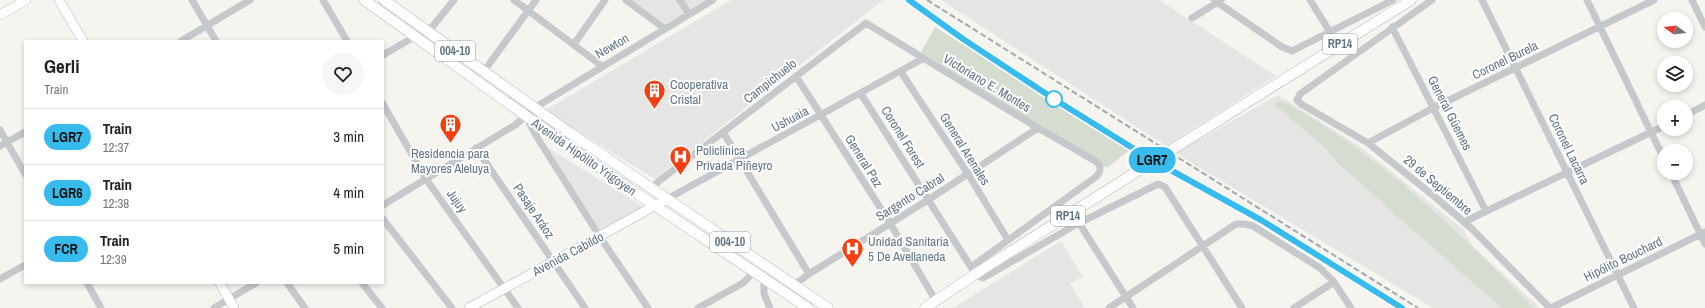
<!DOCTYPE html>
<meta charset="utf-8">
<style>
body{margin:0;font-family:"Archivo Narrow",sans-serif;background:#f6f6f6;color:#222;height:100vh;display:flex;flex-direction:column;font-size:15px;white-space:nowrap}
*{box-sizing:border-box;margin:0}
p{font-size:13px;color:#767676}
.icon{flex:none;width:22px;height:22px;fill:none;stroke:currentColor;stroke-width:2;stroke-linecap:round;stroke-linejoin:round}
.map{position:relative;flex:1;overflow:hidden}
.side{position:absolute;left:24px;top:40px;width:360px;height:244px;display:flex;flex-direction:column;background:#fff;border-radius:0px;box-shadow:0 2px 6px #0003}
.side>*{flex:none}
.badge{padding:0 8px;border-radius:13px;font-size:14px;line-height:26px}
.needle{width:26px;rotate:285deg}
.tools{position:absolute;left:1657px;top:12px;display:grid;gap:8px}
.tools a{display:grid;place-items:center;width:36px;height:36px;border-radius:50%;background:#fff;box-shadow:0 2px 6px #0003;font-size:20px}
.map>.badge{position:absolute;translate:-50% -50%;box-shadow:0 0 0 2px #fff}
.round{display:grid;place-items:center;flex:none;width:42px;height:42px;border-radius:21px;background:#f6f6f6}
.head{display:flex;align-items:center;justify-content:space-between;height:68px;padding:0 20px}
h1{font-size:19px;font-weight:700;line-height:30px}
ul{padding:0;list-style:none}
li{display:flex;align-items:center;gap:12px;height:56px;padding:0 20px;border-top:1px solid #e0e0e0}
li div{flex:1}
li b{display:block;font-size:15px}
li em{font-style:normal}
li .badge{min-width:44px;font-weight:700;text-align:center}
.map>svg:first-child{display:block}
.built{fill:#e5e6e3}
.green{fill:#d5dcd0}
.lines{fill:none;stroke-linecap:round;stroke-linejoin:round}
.secondary-casing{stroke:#b5bbbf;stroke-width:10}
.primary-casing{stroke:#b6babe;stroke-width:11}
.street{stroke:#c6c9cc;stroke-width:7}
.secondary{stroke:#fff;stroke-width:9}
.primary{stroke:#fff;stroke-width:10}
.rail{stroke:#a1a8ae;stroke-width:2;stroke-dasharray:6 3;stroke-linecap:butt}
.primary-bridge-casing{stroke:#b6babe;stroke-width:11;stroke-linecap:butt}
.primary-bridge{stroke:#fff;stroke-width:10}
.line-casing{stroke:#fff;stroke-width:9}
.line{stroke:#37bbed;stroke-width:6}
.stop-dot{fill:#fff;stroke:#37bbed;stroke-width:2}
.labels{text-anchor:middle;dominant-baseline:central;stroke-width:4;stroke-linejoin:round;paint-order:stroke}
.shield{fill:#fff;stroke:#909ea9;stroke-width:1}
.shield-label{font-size:12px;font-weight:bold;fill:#607584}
.street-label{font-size:13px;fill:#607584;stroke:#fff}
.poi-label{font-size:13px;fill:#607584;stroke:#fff;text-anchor:start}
</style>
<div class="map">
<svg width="1705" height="308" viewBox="0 0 1705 308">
<rect width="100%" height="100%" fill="#f5f4ef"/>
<path class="built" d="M631 0H709L665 24Z
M731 0H883L655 179 544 111Z
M941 0H1159L1276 76 1166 146Z
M1278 95 1358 145 1463 229 1473 246 1540 308H1433L1175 153Z
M545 146 645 208 599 233Z
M1061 241 1083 277 1070 283 1085 308H953Z"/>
<path class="green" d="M935 27 1131 149 1107 168 921 52Z
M1282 101C1378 153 1458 230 1533 308H1502L1406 224 1338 163 1323 146 1274 104Z"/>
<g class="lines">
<defs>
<path id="secondary" d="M59 0 83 41
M0 15 26 0
M220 283 234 308
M469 308 667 199"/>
<path id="primary" d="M364 0 526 116 630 189 808 308
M384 0 570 133 828 308
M1200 132 1411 0
M925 308 983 269 1152 162"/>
</defs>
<use href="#secondary" class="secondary-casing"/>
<use href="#primary" class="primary-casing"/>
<path class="street" d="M192 0 216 41
M323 0 347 41
M514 0 602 66
M626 0 665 29
M680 0 689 14
M1214 0 1282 47 1292 51 1393 0
M1310 0 1330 32
M1432 0 1300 94 1297 100 1301 104 1368 143 1435 197 1472 229 1550 308
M1482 0 1634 308
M1587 0 1664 159
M1692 0 1705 27
M1192 18 1221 0
M1392 27 1486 211
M181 41 250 0
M574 44 605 0
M383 55 433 26 454 0
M484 71 536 0
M901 72 968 174 1008 240
M796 76 890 223 936 301
M861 94 976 275 983 278 1079 223 1158 184 1165 187 1242 308
M383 104 426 179 518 308
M1686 115 1705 105
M527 118 535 134 600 237 648 308
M0 130 25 174
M723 132 809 274
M1368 143 1433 108 1654 0
M0 146 25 132
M476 148 585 308
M1671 173 1705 244
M651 189 659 181 866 23 1038 128 1097 162C1101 166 1101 171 1097 176L971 267
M667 199 924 58
M383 205 515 125 539 105 713 0
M383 219 452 308
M1464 222 1664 126
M1079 223 1133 308
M764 278V294L770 308
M0 279 25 265
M87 283 101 308
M287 283 305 308
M362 283 382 308
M794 285 809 274 928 200 1038 128
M214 308 256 283
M698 308 743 283 749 277 753 271
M1109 308 1236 224H1244L1253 226 1320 268 1334 282 1351 308
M1294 308 1334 282
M1551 308 1705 232"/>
<use href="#secondary" class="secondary"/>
<use href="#primary" class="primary"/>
<path class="rail" d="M909 0 963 39 1054 99 1147 157 1261 220 1402 308
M927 0 1418 308"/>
<defs>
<path id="primary-bridge" d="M1152 162 1200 132"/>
</defs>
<use href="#primary-bridge" class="primary-bridge-casing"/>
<use href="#primary-bridge" class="primary-bridge"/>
</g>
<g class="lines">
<defs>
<path id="line" d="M909 0 963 39 1054 99 1147 157 1261 220 1402 308"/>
</defs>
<use href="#line" class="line-casing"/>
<use href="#line" class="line"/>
</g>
<defs>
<symbol id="building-pin" viewBox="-11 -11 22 30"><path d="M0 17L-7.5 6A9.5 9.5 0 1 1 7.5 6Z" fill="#f43f10" stroke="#fff"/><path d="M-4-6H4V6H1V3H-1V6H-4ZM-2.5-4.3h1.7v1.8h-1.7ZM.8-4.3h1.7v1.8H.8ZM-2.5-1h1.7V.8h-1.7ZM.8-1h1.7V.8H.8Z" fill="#fff"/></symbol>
<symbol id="hospital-pin" viewBox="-11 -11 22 30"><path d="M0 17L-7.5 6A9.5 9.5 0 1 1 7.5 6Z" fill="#f43f10" stroke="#fff"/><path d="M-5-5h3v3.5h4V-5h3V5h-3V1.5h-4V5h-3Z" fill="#fff"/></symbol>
</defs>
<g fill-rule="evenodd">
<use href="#building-pin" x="642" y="78" width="25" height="34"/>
<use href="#building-pin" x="438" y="112" width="25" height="34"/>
<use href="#hospital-pin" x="668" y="144" width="25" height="34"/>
<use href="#hospital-pin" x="840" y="236" width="25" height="34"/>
</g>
<circle class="stop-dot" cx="1054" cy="99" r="8"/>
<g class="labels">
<g class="shield">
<rect x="1323" y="34" width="34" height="20" rx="3"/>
<rect x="435" y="41" width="40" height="20" rx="3"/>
<rect x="1051" y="206" width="34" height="20" rx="3"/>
<rect x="710" y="232" width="40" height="20" rx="3"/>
</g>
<g class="shield-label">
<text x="1340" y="44">RP14</text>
<text x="455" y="51">004-10</text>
<text x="1068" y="216">RP14</text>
<text x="730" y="242">004-10</text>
</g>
<g class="street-label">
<text transform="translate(612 46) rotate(-30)">Newton</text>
<text transform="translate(1505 60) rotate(-26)">Coronel Burela</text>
<text transform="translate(770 81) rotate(-38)">Campichuelo</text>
<text transform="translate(987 83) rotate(31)">Victoriano E. Montes</text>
<text transform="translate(1450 113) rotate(63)">General Güemes</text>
<text transform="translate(790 119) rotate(-28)">Ushuaia</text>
<text transform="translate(903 137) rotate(58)">Coronel Forest</text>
<text transform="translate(965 149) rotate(58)">General Arenales</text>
<text transform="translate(1569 149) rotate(64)">Coronel Lacarra</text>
<text transform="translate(584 157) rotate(35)">Avenida Hipólito Yrigoyen</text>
<text transform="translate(864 161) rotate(58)">General Paz</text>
<text transform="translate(1438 185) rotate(40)">29 de Septiembre</text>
<text transform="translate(910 197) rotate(-32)">Sargento Cabral</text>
<text transform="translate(457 201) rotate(55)">Jujuy</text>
<text transform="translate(534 211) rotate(56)">Pasaje Aráoz</text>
<text transform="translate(568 254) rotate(-28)">Avenida Cabildo</text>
<text transform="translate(1623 259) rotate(-26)">Hipólito Bouchard</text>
</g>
<g class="poi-label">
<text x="670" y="84">Cooperativa<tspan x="670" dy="15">Cristal</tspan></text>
<text x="696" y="150">Policlínica<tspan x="696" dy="15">Privada Piñeyro</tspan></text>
<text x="450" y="153" text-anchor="middle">Residencia para<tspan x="450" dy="15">Mayores Aleluya</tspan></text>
<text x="868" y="241">Unidad Sanitaria<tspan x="868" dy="15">5 De Avellaneda</tspan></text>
</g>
</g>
</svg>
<div class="tools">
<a><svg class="needle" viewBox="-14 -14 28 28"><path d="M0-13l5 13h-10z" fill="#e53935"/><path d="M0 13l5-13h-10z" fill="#767676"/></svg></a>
<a><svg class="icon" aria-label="layers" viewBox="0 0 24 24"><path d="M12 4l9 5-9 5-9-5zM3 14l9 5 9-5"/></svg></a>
<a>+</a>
<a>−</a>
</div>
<b class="badge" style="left:1152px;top:160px;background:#37bbed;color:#111">LGR7</b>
<section class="side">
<div class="head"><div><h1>Gerli</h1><p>Train</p></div><a class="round"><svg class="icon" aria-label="heart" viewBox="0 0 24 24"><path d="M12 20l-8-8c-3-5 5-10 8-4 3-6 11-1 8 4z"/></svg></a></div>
<ul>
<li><span class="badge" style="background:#37bbed;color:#111">LGR7</span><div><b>Train</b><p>12:37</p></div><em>3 min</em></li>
<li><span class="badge" style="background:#37bbed;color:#111">LGR6</span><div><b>Train</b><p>12:38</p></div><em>4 min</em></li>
<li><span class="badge" style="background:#37bbed;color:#111">FCR</span><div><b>Train</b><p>12:39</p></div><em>5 min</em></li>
</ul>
</section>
</div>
